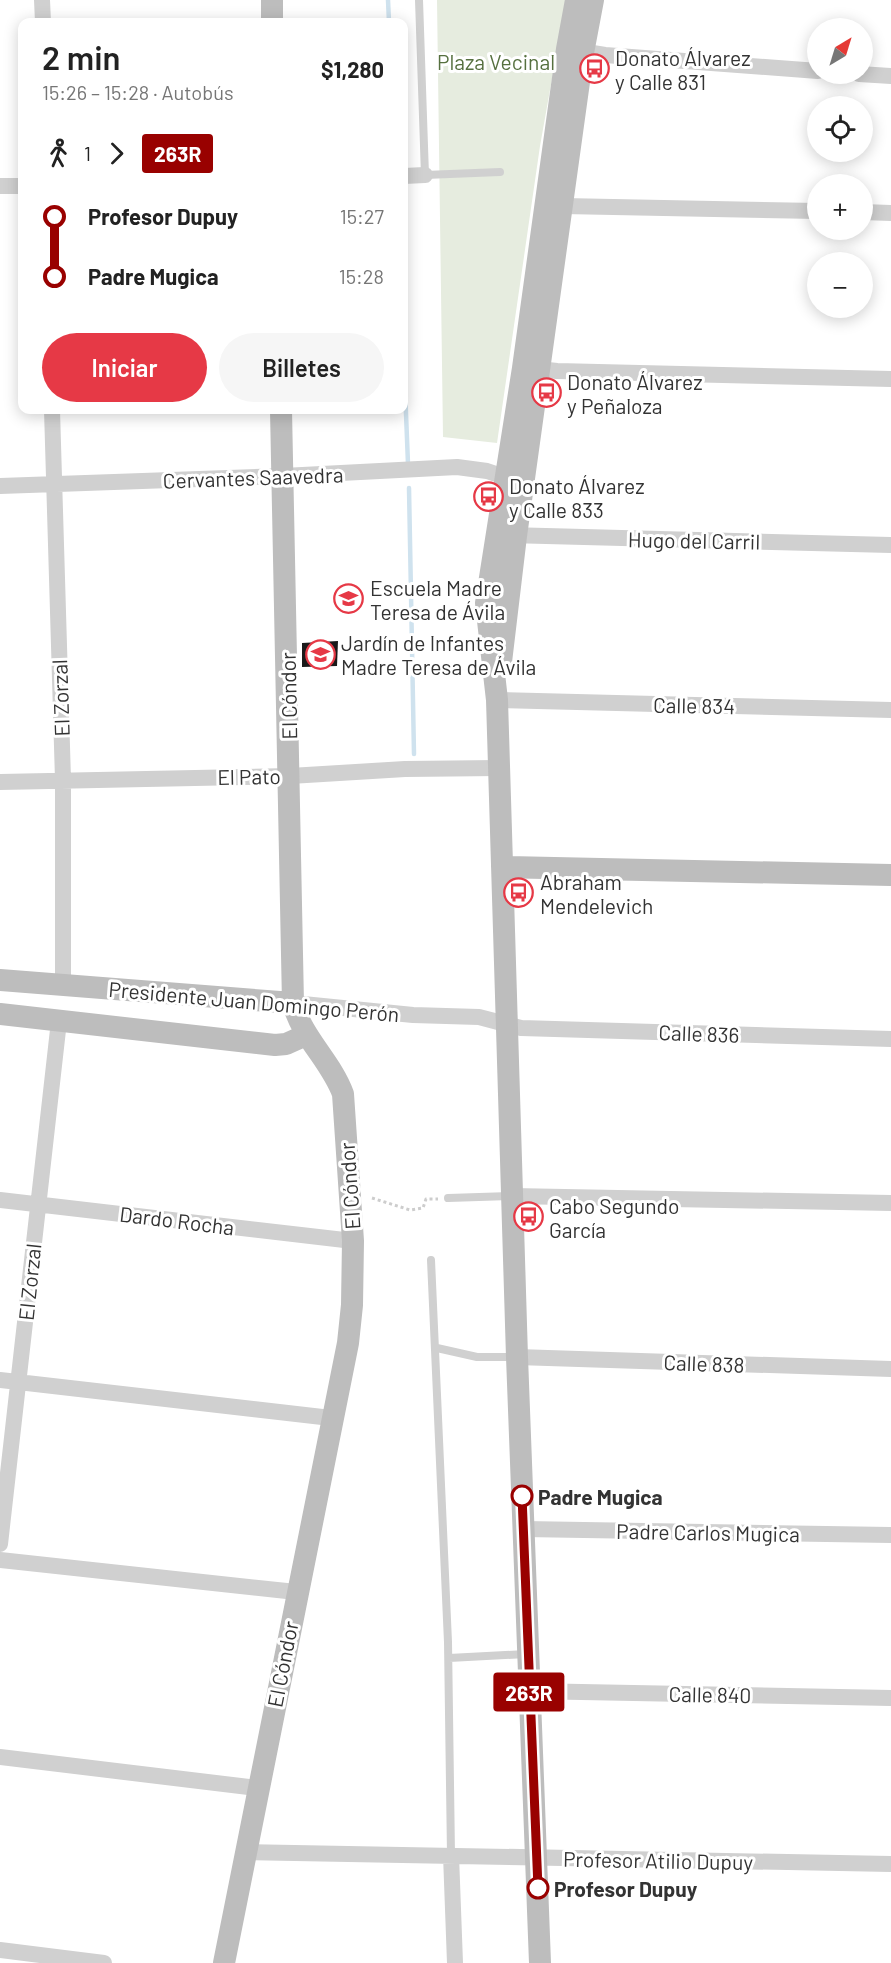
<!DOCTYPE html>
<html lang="es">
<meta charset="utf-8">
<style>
body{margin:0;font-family:Barlow,sans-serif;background:#f6f6f6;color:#222;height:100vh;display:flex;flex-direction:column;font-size:22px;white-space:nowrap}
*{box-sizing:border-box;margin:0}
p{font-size:20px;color:#767676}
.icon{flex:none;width:33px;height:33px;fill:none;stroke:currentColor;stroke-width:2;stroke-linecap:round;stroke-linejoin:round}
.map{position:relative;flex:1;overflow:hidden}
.details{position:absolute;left:18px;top:18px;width:390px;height:396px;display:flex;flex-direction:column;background:#fff;border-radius:12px;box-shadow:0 3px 15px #0003}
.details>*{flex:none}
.badge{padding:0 12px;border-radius:4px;font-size:21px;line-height:39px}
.needle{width:39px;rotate:38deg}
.buttons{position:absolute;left:807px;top:18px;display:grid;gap:12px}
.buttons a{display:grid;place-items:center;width:66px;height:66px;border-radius:50%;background:#fff;box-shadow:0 3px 15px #0003;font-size:30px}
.map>.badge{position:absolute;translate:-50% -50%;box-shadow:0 0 0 3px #fff}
.legs{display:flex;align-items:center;gap:9px;height:66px;padding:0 24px;font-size:20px}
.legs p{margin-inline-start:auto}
.headline{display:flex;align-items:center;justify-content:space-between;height:102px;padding:0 24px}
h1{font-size:33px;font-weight:600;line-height:45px}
.action{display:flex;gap:12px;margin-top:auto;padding:12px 24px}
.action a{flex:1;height:69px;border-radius:36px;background:#e63946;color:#fff;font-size:24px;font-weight:600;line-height:69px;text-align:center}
.action a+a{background:#f6f6f6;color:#222}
ul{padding:0 24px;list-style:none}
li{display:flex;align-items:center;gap:21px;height:60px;font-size:22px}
li i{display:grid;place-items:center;width:9px;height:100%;margin:0 8px;background:currentColor}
li i::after{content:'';width:15px;height:15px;margin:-8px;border:4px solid;border-radius:50%;background:#fff}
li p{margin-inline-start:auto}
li:first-child i{background:linear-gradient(#0000 50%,currentColor 0)}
li:last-child i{background:linear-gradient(currentColor 50%,#0000 0)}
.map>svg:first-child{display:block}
.green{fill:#e6ecdf}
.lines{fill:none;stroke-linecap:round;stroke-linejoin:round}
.stream{stroke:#cfe2ee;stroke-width:4.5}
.building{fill:#1a1a1a}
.path{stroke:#cdcdcd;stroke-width:3;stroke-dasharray:3 3;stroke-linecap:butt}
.lane{stroke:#d0d0d0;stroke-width:8}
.street{stroke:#d0d0d0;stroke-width:16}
.secondary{stroke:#bdbdbd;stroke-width:22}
.line-1-casing{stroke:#fff;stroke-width:14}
.line-1{stroke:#990100;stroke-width:9}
.stop-1-dot{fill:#fff;stroke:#990100;stroke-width:3}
.labels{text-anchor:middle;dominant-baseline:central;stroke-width:6;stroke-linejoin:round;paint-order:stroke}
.poi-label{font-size:21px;fill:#333;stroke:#fff;text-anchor:start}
.park-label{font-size:21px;fill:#56703f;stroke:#fff}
.street-label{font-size:21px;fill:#333;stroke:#fff}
.stop-label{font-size:21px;font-weight:bold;fill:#333;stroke:#fff;text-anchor:start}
</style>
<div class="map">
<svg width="891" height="1963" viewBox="0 0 891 1963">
<rect width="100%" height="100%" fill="#fff"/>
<path class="green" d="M437 0H566L540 146 497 443 443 437Z"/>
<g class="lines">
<path class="stream" d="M388 0 389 22
M404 363 408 464
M409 488 414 754"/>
</g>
<path class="building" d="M338 641 337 666 302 667V643Z"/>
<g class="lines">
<path class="path" d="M372 1198 410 1210 423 1208 426 1199H438"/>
<path class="lane" d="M419 0 425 175 500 172
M448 1198 512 1196
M431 1260 448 1642 451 1855
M437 1348 477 1357H517
M449 1658 526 1654"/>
<path class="street" d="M42 0 43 22
M574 50 605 55 818 71
M859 74 891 76
M404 176 425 175
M0 186H22
M563 206 818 211
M862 212 891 213
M529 368 557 371 891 379
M52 410 63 780V986
M0 486 283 476 457 467 487 471 505 477
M507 535 891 545
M497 700 891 710
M0 782 290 776 405 769 498 768
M293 1003 413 1015 479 1017 521 1028 891 1039
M512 1196 891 1203
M0 1200 353 1241
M517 1357 891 1369
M0 1380 331 1418
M524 1529 891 1535
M0 1544 59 1021
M0 1560 296 1592
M529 1691 891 1698
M0 1757 257 1788
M246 1852 891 1864
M451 1855 455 1963
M0 1950 104 1963"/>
<path class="secondary" d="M272 0V22
M501 662 516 536 583 53 593 0
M502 867 891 875
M0 980 293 1003
M0 1014 275 1045 286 1044 306 1035
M224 1963 348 1343 352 1305 353 1241 343 1094C331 1061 302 1038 293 1003L281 410
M540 1963 517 1357 497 700 486 603 523 368 567 49 576 0"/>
</g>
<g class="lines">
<defs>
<path id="line-1" d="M522 1496 538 1888"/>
</defs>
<use href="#line-1" class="line-1-casing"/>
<use href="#line-1" class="line-1"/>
</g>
<defs>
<symbol id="bus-ring" viewBox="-11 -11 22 22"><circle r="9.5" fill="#fff" stroke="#e63946" stroke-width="1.5"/><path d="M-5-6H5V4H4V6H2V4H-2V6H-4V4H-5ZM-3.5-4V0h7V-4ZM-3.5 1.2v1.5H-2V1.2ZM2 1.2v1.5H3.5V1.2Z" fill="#e63946"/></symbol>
<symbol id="school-ring" viewBox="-11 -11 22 22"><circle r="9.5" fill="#fff" stroke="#e63946" stroke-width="1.5"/><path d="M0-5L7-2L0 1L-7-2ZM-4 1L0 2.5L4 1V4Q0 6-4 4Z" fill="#e63946"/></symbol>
</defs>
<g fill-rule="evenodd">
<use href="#bus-ring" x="578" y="52" width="33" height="33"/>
<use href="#bus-ring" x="530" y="376" width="33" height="33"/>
<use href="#bus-ring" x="472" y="480" width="33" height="33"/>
<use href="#school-ring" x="332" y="582" width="33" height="33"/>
<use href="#school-ring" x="304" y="638" width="33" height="33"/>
<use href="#bus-ring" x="502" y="876" width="33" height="33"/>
<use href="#bus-ring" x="512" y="1200" width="33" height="33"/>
</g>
<g class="stop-1-dot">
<circle cx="522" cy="1496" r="10"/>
<circle cx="538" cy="1888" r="10"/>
</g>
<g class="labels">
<g class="poi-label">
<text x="615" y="57">Donato Álvarez<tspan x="615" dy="24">y Calle 831</tspan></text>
<text x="567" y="381">Donato Álvarez<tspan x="567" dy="24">y Peñaloza</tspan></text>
<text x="509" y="485">Donato Álvarez<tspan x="509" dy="24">y Calle 833</tspan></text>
<text x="370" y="587">Escuela Madre<tspan x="370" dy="24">Teresa de Ávila</tspan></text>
<text x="341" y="642">Jardín de Infantes<tspan x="341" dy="24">Madre Teresa de Ávila</tspan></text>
<text x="540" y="881">Abraham<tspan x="540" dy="24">Mendelevich</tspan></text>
<text x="549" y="1205">Cabo Segundo<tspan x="549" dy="24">García</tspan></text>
</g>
<g class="park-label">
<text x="496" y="61">Plaza Vecinal</text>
</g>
<g class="street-label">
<text transform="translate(253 477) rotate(-2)">Cervantes Saavedra</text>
<text transform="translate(694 540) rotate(1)">Hugo del Carril</text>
<text transform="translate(288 696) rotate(-91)">El Cóndor</text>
<text transform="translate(60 698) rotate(-92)">El Zorzal</text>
<text transform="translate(694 705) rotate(1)">Calle 834</text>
<text transform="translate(249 776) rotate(-1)">El Pato</text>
<text transform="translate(254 1001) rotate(5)">Presidente Juan Domingo Perón</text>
<text transform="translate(699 1033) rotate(2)">Calle 836</text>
<text transform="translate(349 1186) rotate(-94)">El Cóndor</text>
<text transform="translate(177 1220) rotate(7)">Dardo Rocha</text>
<text transform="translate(29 1282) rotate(-84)">El Zorzal</text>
<text transform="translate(704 1363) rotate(2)">Calle 838</text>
<text transform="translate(708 1532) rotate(1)">Padre Carlos Mugica</text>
<text transform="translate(282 1664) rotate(-79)">El Cóndor</text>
<text transform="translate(710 1694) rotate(1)">Calle 840</text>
<text transform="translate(658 1860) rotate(1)">Profesor Atilio Dupuy</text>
</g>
<g class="stop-label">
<text x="538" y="1496">Padre Mugica</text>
<text x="554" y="1888">Profesor Dupuy</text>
</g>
</g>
</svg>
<div class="buttons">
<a><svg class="needle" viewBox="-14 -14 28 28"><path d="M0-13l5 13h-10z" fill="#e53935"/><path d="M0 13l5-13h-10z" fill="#767676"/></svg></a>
<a><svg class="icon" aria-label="locate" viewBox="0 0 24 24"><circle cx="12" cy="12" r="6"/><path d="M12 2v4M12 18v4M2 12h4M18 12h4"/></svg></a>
<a>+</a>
<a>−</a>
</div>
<b class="badge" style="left:529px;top:1692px;background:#990100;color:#fff">263R</b>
<section class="details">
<div class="headline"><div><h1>2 min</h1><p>15:26 – 15:28 · Autobús</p></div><b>$1,280</b></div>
<div class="legs"><svg class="icon" aria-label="walk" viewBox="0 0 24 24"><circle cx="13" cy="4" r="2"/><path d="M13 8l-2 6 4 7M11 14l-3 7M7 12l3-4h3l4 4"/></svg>1<svg class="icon" aria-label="forward" viewBox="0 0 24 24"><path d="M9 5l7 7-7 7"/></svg><b class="badge" style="background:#990100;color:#fff">263R</b></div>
<ul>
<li><i style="color:#990100"></i><b>Profesor Dupuy</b><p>15:27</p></li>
<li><i style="color:#990100"></i><b>Padre Mugica</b><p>15:28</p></li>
</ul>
<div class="action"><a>Iniciar</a><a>Billetes</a></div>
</section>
</div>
